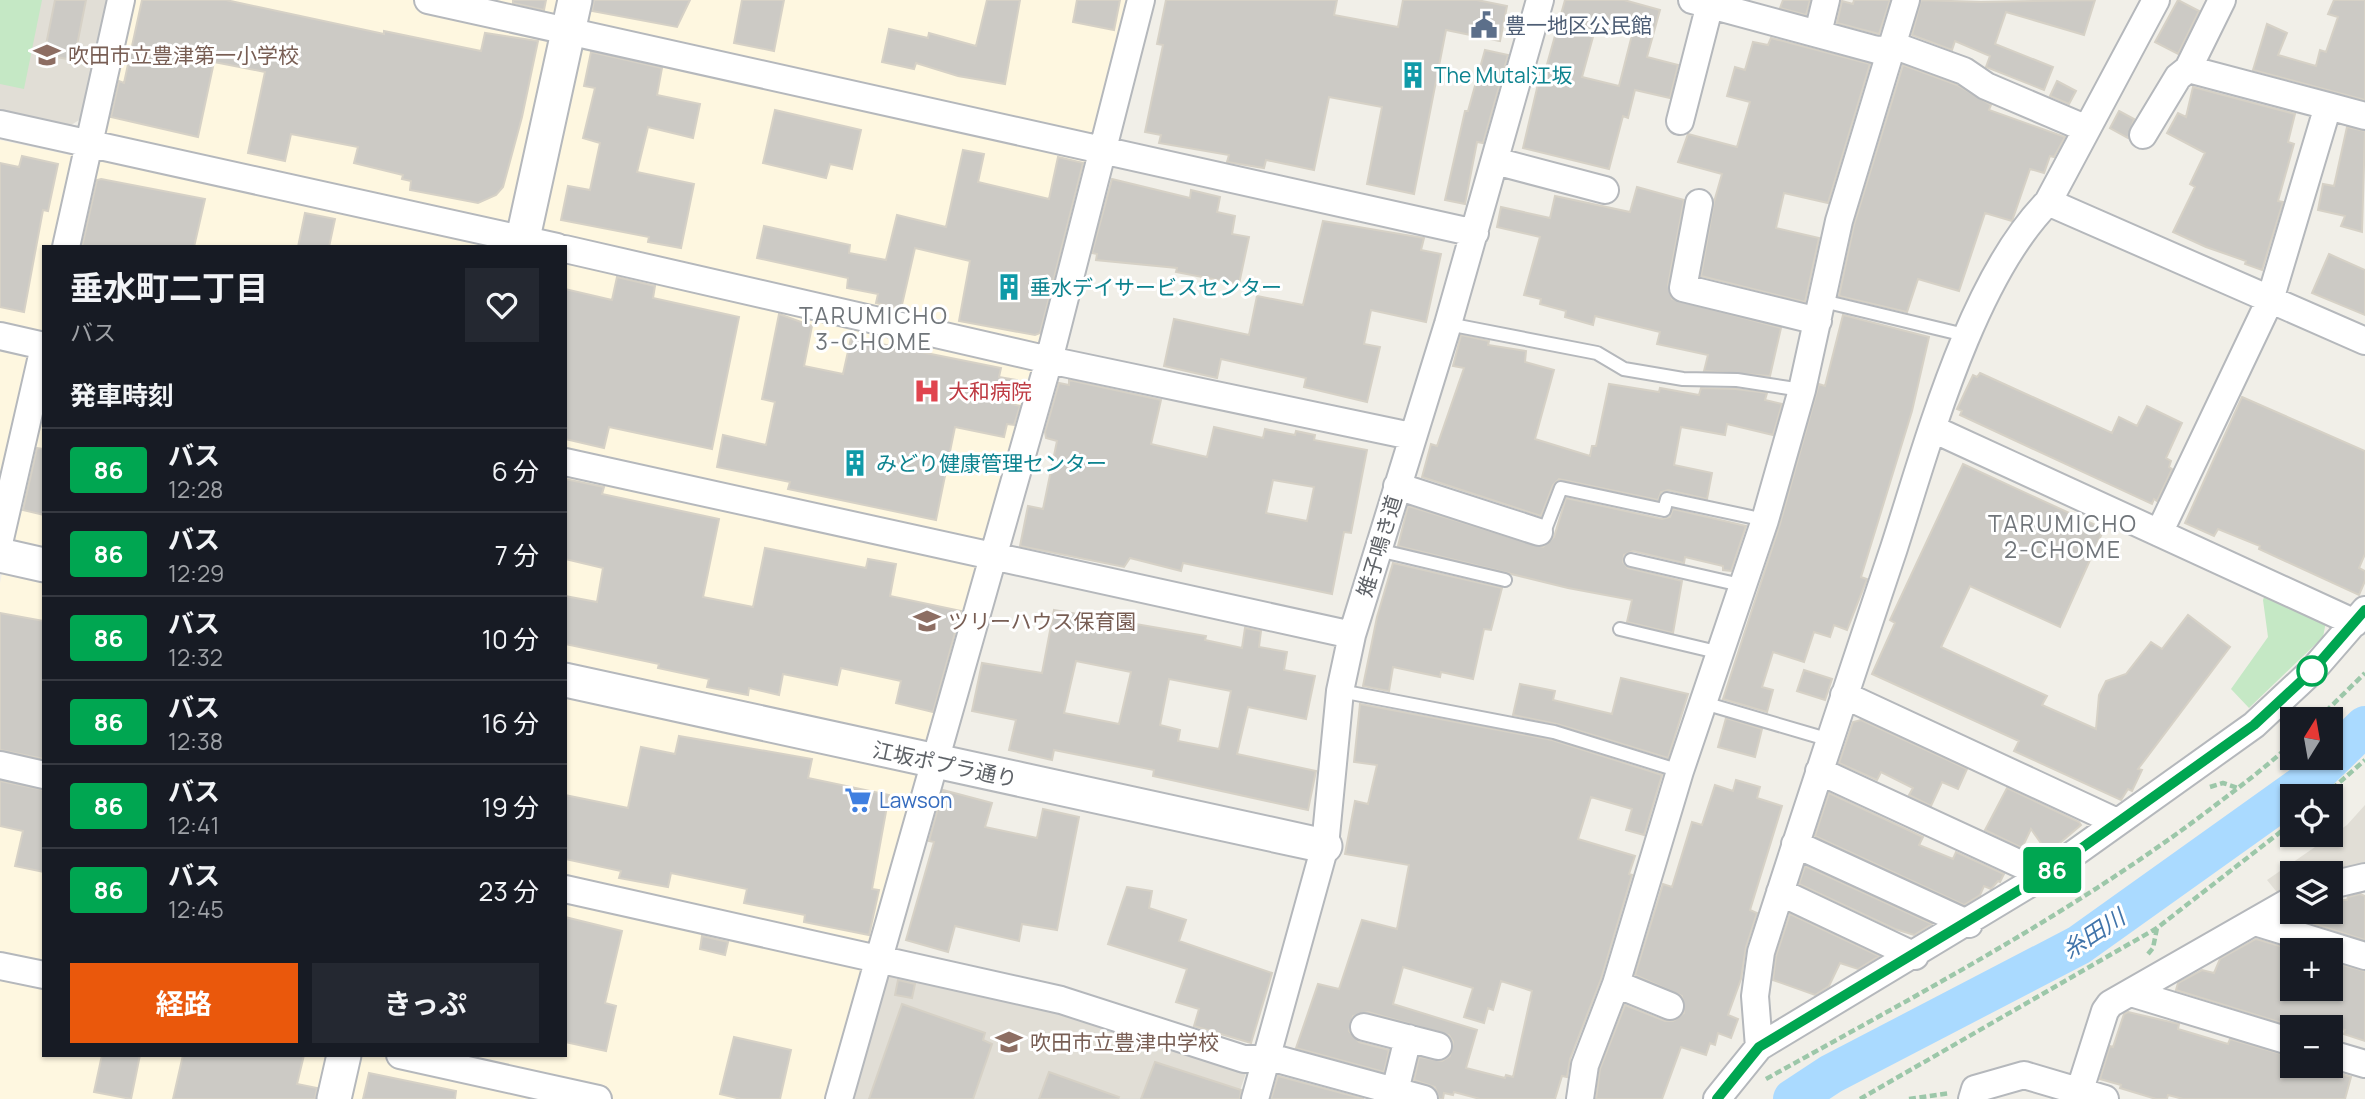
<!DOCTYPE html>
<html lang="ja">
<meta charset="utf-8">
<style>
body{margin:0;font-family:Manrope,"Noto Sans JP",sans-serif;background:#242831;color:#f1f3f6;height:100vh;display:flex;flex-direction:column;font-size:26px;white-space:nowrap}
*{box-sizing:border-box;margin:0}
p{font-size:23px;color:#9ea1a6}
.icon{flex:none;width:38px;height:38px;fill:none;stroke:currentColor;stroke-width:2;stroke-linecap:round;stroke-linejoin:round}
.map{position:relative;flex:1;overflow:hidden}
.drawer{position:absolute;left:42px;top:245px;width:525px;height:812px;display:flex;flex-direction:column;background:#171b24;border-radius:0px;box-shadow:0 2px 5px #0004}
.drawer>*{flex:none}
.badge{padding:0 14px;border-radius:5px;font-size:24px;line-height:46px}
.needle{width:46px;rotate:11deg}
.buttons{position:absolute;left:2280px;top:707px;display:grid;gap:14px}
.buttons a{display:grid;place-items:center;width:63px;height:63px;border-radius:0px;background:#171b24;box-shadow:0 2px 5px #0004;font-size:35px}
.map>.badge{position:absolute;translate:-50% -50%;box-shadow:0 0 0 4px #fff}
h2{padding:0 28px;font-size:26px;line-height:63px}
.round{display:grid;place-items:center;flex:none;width:74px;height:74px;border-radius:0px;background:#242831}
.summary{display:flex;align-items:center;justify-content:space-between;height:119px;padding:0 28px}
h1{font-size:33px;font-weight:700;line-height:52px}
.cta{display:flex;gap:14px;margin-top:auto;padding:14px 28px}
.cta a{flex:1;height:80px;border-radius:0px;background:#ea580c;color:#fff;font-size:28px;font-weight:700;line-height:80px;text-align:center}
.cta a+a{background:#242831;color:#f1f3f6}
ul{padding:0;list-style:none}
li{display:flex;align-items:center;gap:21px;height:84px;padding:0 28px;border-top:2px solid #363941}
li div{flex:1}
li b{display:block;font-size:26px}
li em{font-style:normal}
li .badge{min-width:77px;font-weight:700;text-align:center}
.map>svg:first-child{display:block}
.commercial{fill:#fef7e0;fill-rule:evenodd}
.education{fill:#e1ded6}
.green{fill:#c5e8c5}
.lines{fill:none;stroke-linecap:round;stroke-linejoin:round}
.river{stroke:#aadaff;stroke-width:40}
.building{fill:#cccac5;stroke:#d6d1c6;stroke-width:2;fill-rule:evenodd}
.service-casing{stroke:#b5b8bc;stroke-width:16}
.minor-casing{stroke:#b5b8bc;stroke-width:30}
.tertiary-casing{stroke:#b5b8bc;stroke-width:37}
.path{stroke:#9cc7a9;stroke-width:4.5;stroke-dasharray:7 3.5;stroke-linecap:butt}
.service{stroke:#fff;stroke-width:12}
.minor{stroke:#fff;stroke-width:26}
.tertiary{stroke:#fff;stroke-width:33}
.line-casing{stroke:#fff;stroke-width:16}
.line{stroke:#00a651;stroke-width:10}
.stop-dot{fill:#fff;stroke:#00a651;stroke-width:3.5}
.labels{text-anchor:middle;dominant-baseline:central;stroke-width:6;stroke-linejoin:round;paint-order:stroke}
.service-label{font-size:21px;fill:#4e5e75;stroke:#fff;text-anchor:start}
.education-label{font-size:21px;fill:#785e54;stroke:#fff;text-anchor:start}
.culture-label{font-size:21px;fill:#0d838f;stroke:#fff;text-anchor:start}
.health-label{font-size:21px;fill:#be3a42;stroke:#fff;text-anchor:start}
.street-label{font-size:21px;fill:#5f6368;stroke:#fff}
.shop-label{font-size:21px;fill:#366cbe;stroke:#fff;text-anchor:start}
.neighbourhood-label{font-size:23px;letter-spacing:2px;fill:#70757a;stroke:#fff}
.water-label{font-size:23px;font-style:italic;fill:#4174aa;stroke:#fff}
</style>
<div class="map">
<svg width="2365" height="1099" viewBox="0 0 2365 1099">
<rect width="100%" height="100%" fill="#f1efe8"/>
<path class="commercial" d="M128 0H1130L1092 168 831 1099H0V583L10 536 0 534V140L93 160ZM44 247H565V1055H44Z"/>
<path class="education" d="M0 0H107L81 119 71 125 0 110Z
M2365 805V866L2331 873H2292V889L2280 896 2267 880 2347 825Z
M894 970 1055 1011 1246 1073 1237 1099H852L885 979Z"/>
<path class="green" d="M0 0H42L24 89 0 84Z
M2266 591 2326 622 2323 637 2249 708 2231 689 2268 637 2263 600Z"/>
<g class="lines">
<path class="river" d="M1793 1099 1831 1074 2079 945 2306 783 2365 726"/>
</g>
<path class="building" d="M55 0H86L74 60 44 55Z
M142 0H226L384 34V31L481 51 485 33 538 41 522 117 503 187 496 195 478 203 410 190 411 181 402 179 403 175 354 163 358 147 291 134 285 161 248 153 265 72 214 62 198 137 111 117 119 81 124 83Z
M513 0H546L544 10 513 3Z
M594 0H690L677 27 592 11Z
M742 0H784L774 51 734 43Z
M987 0H1020L1005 84 958 76 916 63 914 69 882 62 889 29 928 38 929 33 976 46Z
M1077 0H1120L1114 30 1073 22Z
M1166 0H1337L1334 15 1398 27 1403 0H1477L1507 6 1500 41 1446 30 1414 194 1367 184 1382 107 1329 97 1314 170 1266 160 1264 168 1227 162 1229 155 1159 143 1161 135 1145 132 1163 45 1157 44Z
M1565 0H1624L1660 10 1647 57 1678 65 1670 98 1635 90 1628 118 1623 116 1609 169 1523 148 1542 67 1546 68ZM1596 26 1632 35 1619 86 1582 77Z
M1783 0H1810L1806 15 1780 8Z
M1854 0H1890L1879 34 1837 23 1842 1 1853 4Z
M1921 0 1981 2 2095 0 2084 35 2006 12 1995 44 2053 67 2044 90 1986 67 1990 56 1955 41 1952 50 1912 35Z
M2178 0 2199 11 2178 54 2155 42Z
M2334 0H2365V100L2253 70 2267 24 2287 33 2278 55 2316 66 2320 50 2326 52 2338 17 2328 14Z
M1771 38 1870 64 1828 203 1784 193 1776 228 1819 238 1805 302 1701 276 1714 202 1722 174 1678 162 1688 134 1737 147 1750 102 1727 96 1735 67 1745 70 1753 42 1768 45Z
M1485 50 1508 55 1483 143 1477 142 1465 204 1445 200 1465 111H1468Z
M591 52 662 68 657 95 700 104 693 138 648 127 637 172 694 184 681 248 648 242 649 237 561 220 568 186 590 190 600 143 583 138 595 88 584 86Z
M1903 65 1957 85 1991 105 1989 110 2065 137 2054 157 2050 156 2044 173 2030 169 2012 221 1985 213 1959 291 1918 279 1907 312 1839 296 1854 225Z
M2057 81 2076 91 2069 104 2050 96Z
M2193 87 2295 114 2288 142 2294 144 2278 201 2283 202 2262 270 2245 264 2246 261 2206 247 2173 232 2195 187 2190 184 2205 153 2167 133 2178 113 2186 117Z
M775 110 861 130 852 169 830 164 826 178 763 163Z
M2119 111 2134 119 2128 138 2110 128Z
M2347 127 2365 131 2362 232 2341 226 2345 216 2318 210 2323 184 2334 186Z
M963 150 984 154 978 182 1049 199 1058 157 1083 163 1040 333 1035 335 959 321 970 261 915 248 901 309 876 303 878 294 847 288 848 278 757 258 764 226 850 245 849 253 886 260 897 215 946 227Z
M22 156 58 164 48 211 43 210 24 312 0 307V163L19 167Z
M101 179 205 199 194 247H82L97 180Z
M1112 179 1190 198 1191 190 1220 197 1217 212 1235 216 1232 234 1249 237 1239 284 1176 272 1177 268 1096 260 1097 254 1092 253Z
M1637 187 1684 200 1668 285 1672 299 1781 328 1770 376 1704 371 1708 355 1657 344 1660 332 1595 316 1593 325 1565 317 1566 311 1540 304 1541 299 1524 295 1540 237 1497 227 1501 207 1550 218 1555 196 1630 212Z
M305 213 335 219 329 247H298Z
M1323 221 1424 238 1421 250 1441 254 1426 322 1371 310 1364 344 1380 347 1367 402 1304 387 1306 378 1221 359 1217 378 1164 366 1174 319 1249 335 1257 296 1303 305Z
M2329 254 2365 270V315L2312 293Z
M617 277 655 286 653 298 739 317 712 449 609 427 604 448 565 439V289L612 300Z
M779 314 812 326 804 366 843 374 851 338 1001 368 999 377 1017 380 1012 404 1020 406 1014 425 1007 424 1004 437 955 427 936 520 788 489 790 482 717 467 723 435 766 445 775 402 762 399Z
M1843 315 1929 337 1912 411 1861 577 1867 579 1847 630 1834 625 1830 637 1814 632 1804 662 1773 652 1762 687 1773 690 1767 712 1723 699 1780 524 1819 384 1825 386Z
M1461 335 1489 341 1488 345 1526 351 1525 362 1554 370 1535 439 1590 456 1592 446H1596L1609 384 1659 392 1660 388 1699 395 1701 388 1736 389 1767 393 1765 400 1782 404 1773 435 1727 424 1725 435 1681 427 1674 465 1712 473 1707 499 1668 490 1661 492 1658 500 1559 479 1553 485 1541 516 1422 477 1431 444 1437 446 1464 368 1453 366Z
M1980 373 2112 433 2119 417 2137 426 2147 406 2182 423 2166 458 2171 461 2169 467 2172 469 2157 501 2154 499 2152 504 1960 415 1962 411 1957 409 1973 375 1977 377Z
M1069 380 1161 400 1151 444 1207 457 1214 427 1263 438 1265 429 1295 435 1296 431 1315 435 1314 440 1367 450 1351 533 1344 532 1332 594 1183 563 1181 571 1130 558 1124 567 1020 546 1028 506 1043 509 1057 441 1046 438 1045 432 1059 383 1069 385ZM1273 480 1314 487 1307 521 1266 513Z
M2242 397 2365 451V554L2359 568 2365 571V581L2359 595 2259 549 2260 546 2218 529 2214 536 2185 523Z
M37 448 44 449V515L23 510Z
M1963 464 2104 529 2060 627 1970 586 1941 647 2047 696 2042 705 2096 729 2099 695 2106 681 2126 674 2151 642 2162 649 2188 615 2230 647 2138 769 2142 770 2132 791 2128 789 2121 800 2014 751 2019 741 1872 674 1895 623 1890 620Z
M565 479 604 487 602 494 719 519 703 597 753 607 765 548 866 568 868 559 896 564 890 596 961 611 933 712 896 703 901 681 841 668 837 685 783 674 779 695 749 688 748 695 707 687 709 679 658 668 659 664 565 644V596L597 602 603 568 565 559Z
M1566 498 1662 519 1670 517 1673 509 1746 526 1731 571 1723 570V566L1685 557 1684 563 1633 551 1624 555 1623 562 1628 568 1682 581 1673 633 1627 622 1632 600 1568 588 1398 546 1408 506 1543 547 1554 537Z
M1393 563 1502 588 1491 630 1484 629 1473 679 1441 672 1440 677 1393 667 1389 691 1363 686 1377 617Z
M1054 610 1206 636 1205 640 1242 648 1245 628 1261 631 1259 647 1287 652 1284 670 1315 676 1306 719 1248 707 1237 754 1316 771 1308 810 1153 776 1154 770 1054 750 1052 760 1009 750 1016 720 972 711 982 663 1042 673ZM1076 661 1131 672 1119 724 1064 713ZM1169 679 1231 691 1219 749 1178 741 1180 730 1160 725Z
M0 613 44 621V759L0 750Z
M1804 670 1832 679 1825 700 1797 691Z
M1621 678 1688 694 1668 758 1557 724 1513 715 1520 684 1555 691 1553 700 1612 714Z
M1360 704 1552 740 1662 775 1644 835 1626 830 1632 809 1591 797 1578 839 1635 856 1629 874 1632 875 1601 979 1570 1059 1567 1077 1562 1076 1555 1099H1480L1454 1092 1453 1095 1444 1093 1443 1099H1439L1435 1087 1414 1080 1419 1057 1442 1061 1450 1056 1453 1042 1449 1035 1368 1012 1353 1016 1349 1031 1359 1042 1389 1050 1384 1072 1296 1048 1318 984 1339 989 1362 920 1397 929 1409 865 1345 854 1355 801 1368 804 1377 765 1354 762ZM1403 967 1473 988 1464 1017 1484 1023 1488 1008 1493 1010 1501 981 1532 991 1513 1077 1506 1075 1505 1078 1466 1068 1477 1030 1393 1004Z
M1726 718 1762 729 1755 757 1718 747Z
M1861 720 1967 769 1958 789 1942 782 1931 806 1909 795 1913 788 1881 772 1877 780 1839 763 1853 722Z
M679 736 812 759 808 778 889 795 872 889 879 890 869 935 804 922 805 915 744 903 747 889 671 873 668 887 619 878 621 871 565 859V795L628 808 641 747 675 754Z
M1736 780 1760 787 1757 798 1782 806 1750 910 1757 913 1746 947 1741 979 1728 1015 1738 1019 1731 1038 1718 1033 1715 1045 1710 1043 1706 1055 1681 1047 1662 1099H1596L1600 1069 1625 1005 1665 1021H1673L1684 1013 1682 996 1635 975 1663 884 1672 887 1692 822 1702 825 1715 785 1733 791Z
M0 781 44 790V872L15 866 23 831 0 826Z
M2007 788 2079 822 2081 825 2048 853 2031 829 2022 848 1985 830Z
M943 790 992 803 985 827 1037 838 1043 809 1079 817 1057 930 1022 924 1019 941 955 926 948 952 906 940 934 842 929 841Z
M1829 793 1923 837 1919 845 1953 859 1956 852 2004 874 2000 882 1998 881 1991 889 1984 886 1980 895 1964 905 1815 836Z
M1805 866 1932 924 1914 935 1895 929 1799 884Z
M1127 887 1152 891 1149 908 1186 920 1179 941 1272 973 1251 1043 1194 1026 1199 1009 1176 1002 1187 969 1108 944Z
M2360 894 2365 896V940L2293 917 2302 912H2331V900H2347L2348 897Z
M1790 914 1879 956 1858 969 1840 963 1829 986 1815 995 1773 980 1776 956Z
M565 917 622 931 605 1003 616 1006 606 1051 565 1042Z
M702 936 728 942 725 955 700 949Z
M2256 939 2293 950 2292 989H2331V962L2365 971V1041L2344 1034 2345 1030 2302 1017 2299 1025 2292 1026 2176 990 2178 983 2202 970 2214 973 2220 959Z
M898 980 915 984 912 998 895 995Z
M902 1004 985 1033 983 1040 992 1044 973 1099H869Z
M2128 1012 2179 1024 2178 1029 2228 1044 2230 1039 2292 1057V1066H2315L2351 1077 2345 1099H2183L2168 1095 2167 1099H2156L2120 1088 2121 1085 2100 1079 2110 1046 2113 1047 2124 1014Z
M734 1037 791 1050 780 1099H741L720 1094Z
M102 1055H140L131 1099 94 1092Z
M183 1055H304L297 1084 317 1088 315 1099H173Z
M1155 1062 1241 1090 1240 1099H1141Z
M1049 1072 1119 1097 1118 1099H1039Z
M369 1073 456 1091 455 1099H363Z
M1278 1076 1364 1099H1271Z"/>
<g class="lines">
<defs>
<path id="service" d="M1823 301 1969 336
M1448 324 1597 353 1624 369 1683 379 1737 380 1802 390
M1539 532 1546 527 1561 488 1664 510 1667 499 1765 520
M1378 550 1505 580
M1631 560 1745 586
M1620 629 1721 653
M1351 693 1554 732 1680 771
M1704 703 1830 740"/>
<path id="minor" d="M428 0 1475 233
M1692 0 1877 50 1901 48 1964 71 1986 86 2087 129
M2222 0 2188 69 2328 106
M1818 33 1826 0
M1680 121 1711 0
M0 124 557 247
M2143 135 2178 77 2188 69
M1495 161 1605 190
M2048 202 2365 341
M1699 203 1683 288 1818 321
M66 247 121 0
M565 249 1049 360 1411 436
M0 336 44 346
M1933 429 2355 623
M565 462 1352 635
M1397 486 1539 532
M2159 533 2270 300 2328 106 2365 116
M0 539 44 347
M1844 695 2117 822
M0 765 44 775
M1819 771 2044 875
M1795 844 1969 924
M2331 885 2365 877
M565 889 1061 1000 1244 1059H1277L1424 1099
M1780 892 1915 956
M2255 922 2365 956
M0 966 44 975
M1616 984 1670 1006
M2131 993 2292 1042
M1364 1027 1438 1046
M1759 1047 1755 996 1761 952C1804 817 1849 682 1894 548 1928 443 1971 280 2048 202L2156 0
M2331 1054 2365 1064
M400 1055 598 1099
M1395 1091 1408 1038
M839 1099 1049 360 1141 0
M1255 1099 1325 846 1340 691 1352 635 1448 324 1540 0
M1580 1099 1585 1065 1616 984 1680 771 1765 520 1802 390 1839 221 1906 0
M1717 1099 1759 1047 2044 875 2254 725 2312 671 2365 610
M1972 1099 1975 1089 2024 1075 2105 1099
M2077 1099 2105 1011 2110 1004 2292 900"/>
<path id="tertiary" d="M521 247 575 0
M0 555 44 565
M565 680 1325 846
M334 1099 344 1055"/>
</defs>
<use href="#service" class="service-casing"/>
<use href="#minor" class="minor-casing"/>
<use href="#tertiary" class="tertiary-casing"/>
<path class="path" d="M2318 719 2365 673
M2210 787 2223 783 2238 788
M2324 796 2365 760
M2148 954 2153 948 2157 928
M1766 1079C1913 997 2062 919 2197 819 2230 794 2262 771 2292 743
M1860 1099 2157 928 2292 823
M1909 1099 1950 1093"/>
<use href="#service" class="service"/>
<use href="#minor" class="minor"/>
<use href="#tertiary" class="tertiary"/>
</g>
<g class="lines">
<defs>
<path id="line" d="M1717 1099 1759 1047 2044 875 2254 725 2312 671 2365 610"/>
</defs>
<use href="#line" class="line-casing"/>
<use href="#line" class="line"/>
</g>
<defs>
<symbol id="civic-bare" viewBox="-9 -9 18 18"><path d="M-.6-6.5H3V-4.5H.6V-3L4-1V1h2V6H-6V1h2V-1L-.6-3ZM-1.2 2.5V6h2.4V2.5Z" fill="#5c6f8a" stroke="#fff" stroke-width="2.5" paint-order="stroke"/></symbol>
<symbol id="school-bare" viewBox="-9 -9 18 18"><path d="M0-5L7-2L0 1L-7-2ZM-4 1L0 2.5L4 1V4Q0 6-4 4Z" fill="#8d6e63" stroke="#fff" stroke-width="2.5" paint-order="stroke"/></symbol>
<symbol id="building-bare" viewBox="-9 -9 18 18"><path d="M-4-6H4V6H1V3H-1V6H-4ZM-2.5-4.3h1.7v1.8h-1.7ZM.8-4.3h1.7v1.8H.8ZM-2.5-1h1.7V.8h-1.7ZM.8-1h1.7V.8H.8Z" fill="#0f9aa8" stroke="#fff" stroke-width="2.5" paint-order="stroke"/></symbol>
<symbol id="hospital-bare" viewBox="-9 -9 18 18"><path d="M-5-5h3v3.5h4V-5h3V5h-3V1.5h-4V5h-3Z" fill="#e0444e" stroke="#fff" stroke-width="2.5" paint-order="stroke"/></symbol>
<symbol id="supermarket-bare" viewBox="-9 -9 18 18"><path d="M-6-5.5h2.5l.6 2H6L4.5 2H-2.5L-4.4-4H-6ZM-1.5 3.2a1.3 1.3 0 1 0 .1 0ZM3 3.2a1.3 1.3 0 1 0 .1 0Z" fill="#3f7fe0" stroke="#fff" stroke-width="2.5" paint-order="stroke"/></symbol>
</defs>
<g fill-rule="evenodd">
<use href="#civic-bare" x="1465" y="6" width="38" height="38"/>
<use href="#school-bare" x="28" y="36" width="38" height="38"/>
<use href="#building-bare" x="1394" y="56" width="38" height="38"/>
<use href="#building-bare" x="990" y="268" width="38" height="38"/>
<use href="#hospital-bare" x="908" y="372" width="38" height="38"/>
<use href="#building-bare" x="836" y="444" width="38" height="38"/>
<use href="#school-bare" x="908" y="602" width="38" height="38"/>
<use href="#supermarket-bare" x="839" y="781" width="38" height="38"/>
<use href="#school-bare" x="990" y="1023" width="38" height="38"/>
</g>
<circle class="stop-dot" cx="2312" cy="671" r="14"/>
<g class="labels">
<g class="service-label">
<text x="1505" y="25">豊一地区公民館</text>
</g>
<g class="education-label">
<text x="68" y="55">吹田市立豊津第一小学校</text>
<text x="948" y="621">ツリーハウス保育園</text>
<text x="1030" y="1042">吹田市立豊津中学校</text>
</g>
<g class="culture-label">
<text x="1434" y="75">The Mutal江坂</text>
<text x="1030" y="287">垂水デイサービスセンター</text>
<text x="876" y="463">みどり健康管理センター</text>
</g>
<g class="health-label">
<text x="948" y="391">大和病院</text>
</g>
<g class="street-label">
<text transform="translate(1379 546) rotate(-73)">雉子鳴き道</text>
<text transform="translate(945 764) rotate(12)">江坂ポプラ通り</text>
</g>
<g class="shop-label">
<text x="879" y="800">Lawson</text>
</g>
<g class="neighbourhood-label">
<text x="874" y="315">TARUMICHO<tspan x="874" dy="26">3-CHOME</tspan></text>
<text x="2063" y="523">TARUMICHO<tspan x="2063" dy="26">2-CHOME</tspan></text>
</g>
<g class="water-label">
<text transform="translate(2093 933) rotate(-33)">糸田川</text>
</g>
</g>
</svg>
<div class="buttons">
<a><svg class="needle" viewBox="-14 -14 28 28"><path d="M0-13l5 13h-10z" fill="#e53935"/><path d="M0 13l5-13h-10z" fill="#9ea1a6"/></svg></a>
<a><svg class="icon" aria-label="locate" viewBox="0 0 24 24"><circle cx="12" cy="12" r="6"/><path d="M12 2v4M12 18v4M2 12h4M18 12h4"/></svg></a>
<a><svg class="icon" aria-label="layers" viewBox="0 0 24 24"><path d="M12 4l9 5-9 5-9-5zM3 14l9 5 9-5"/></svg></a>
<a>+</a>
<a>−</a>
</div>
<b class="badge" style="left:2052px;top:870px;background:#00a651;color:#fff">86</b>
<section class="drawer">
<div class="summary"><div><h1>垂水町二丁目</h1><p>バス</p></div><a class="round"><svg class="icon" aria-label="heart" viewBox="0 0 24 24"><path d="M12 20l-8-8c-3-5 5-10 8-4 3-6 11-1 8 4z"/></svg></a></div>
<h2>発車時刻</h2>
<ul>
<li><span class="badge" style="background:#00a651;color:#fff">86</span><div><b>バス</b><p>12:28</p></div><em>6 分</em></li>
<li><span class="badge" style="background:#00a651;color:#fff">86</span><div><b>バス</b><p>12:29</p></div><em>7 分</em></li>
<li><span class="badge" style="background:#00a651;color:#fff">86</span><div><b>バス</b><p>12:32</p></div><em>10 分</em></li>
<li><span class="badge" style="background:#00a651;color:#fff">86</span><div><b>バス</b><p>12:38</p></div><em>16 分</em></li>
<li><span class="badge" style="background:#00a651;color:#fff">86</span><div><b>バス</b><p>12:41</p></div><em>19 分</em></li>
<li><span class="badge" style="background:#00a651;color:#fff">86</span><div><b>バス</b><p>12:45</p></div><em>23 分</em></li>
</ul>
<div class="cta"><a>経路</a><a>きっぷ</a></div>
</section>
</div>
